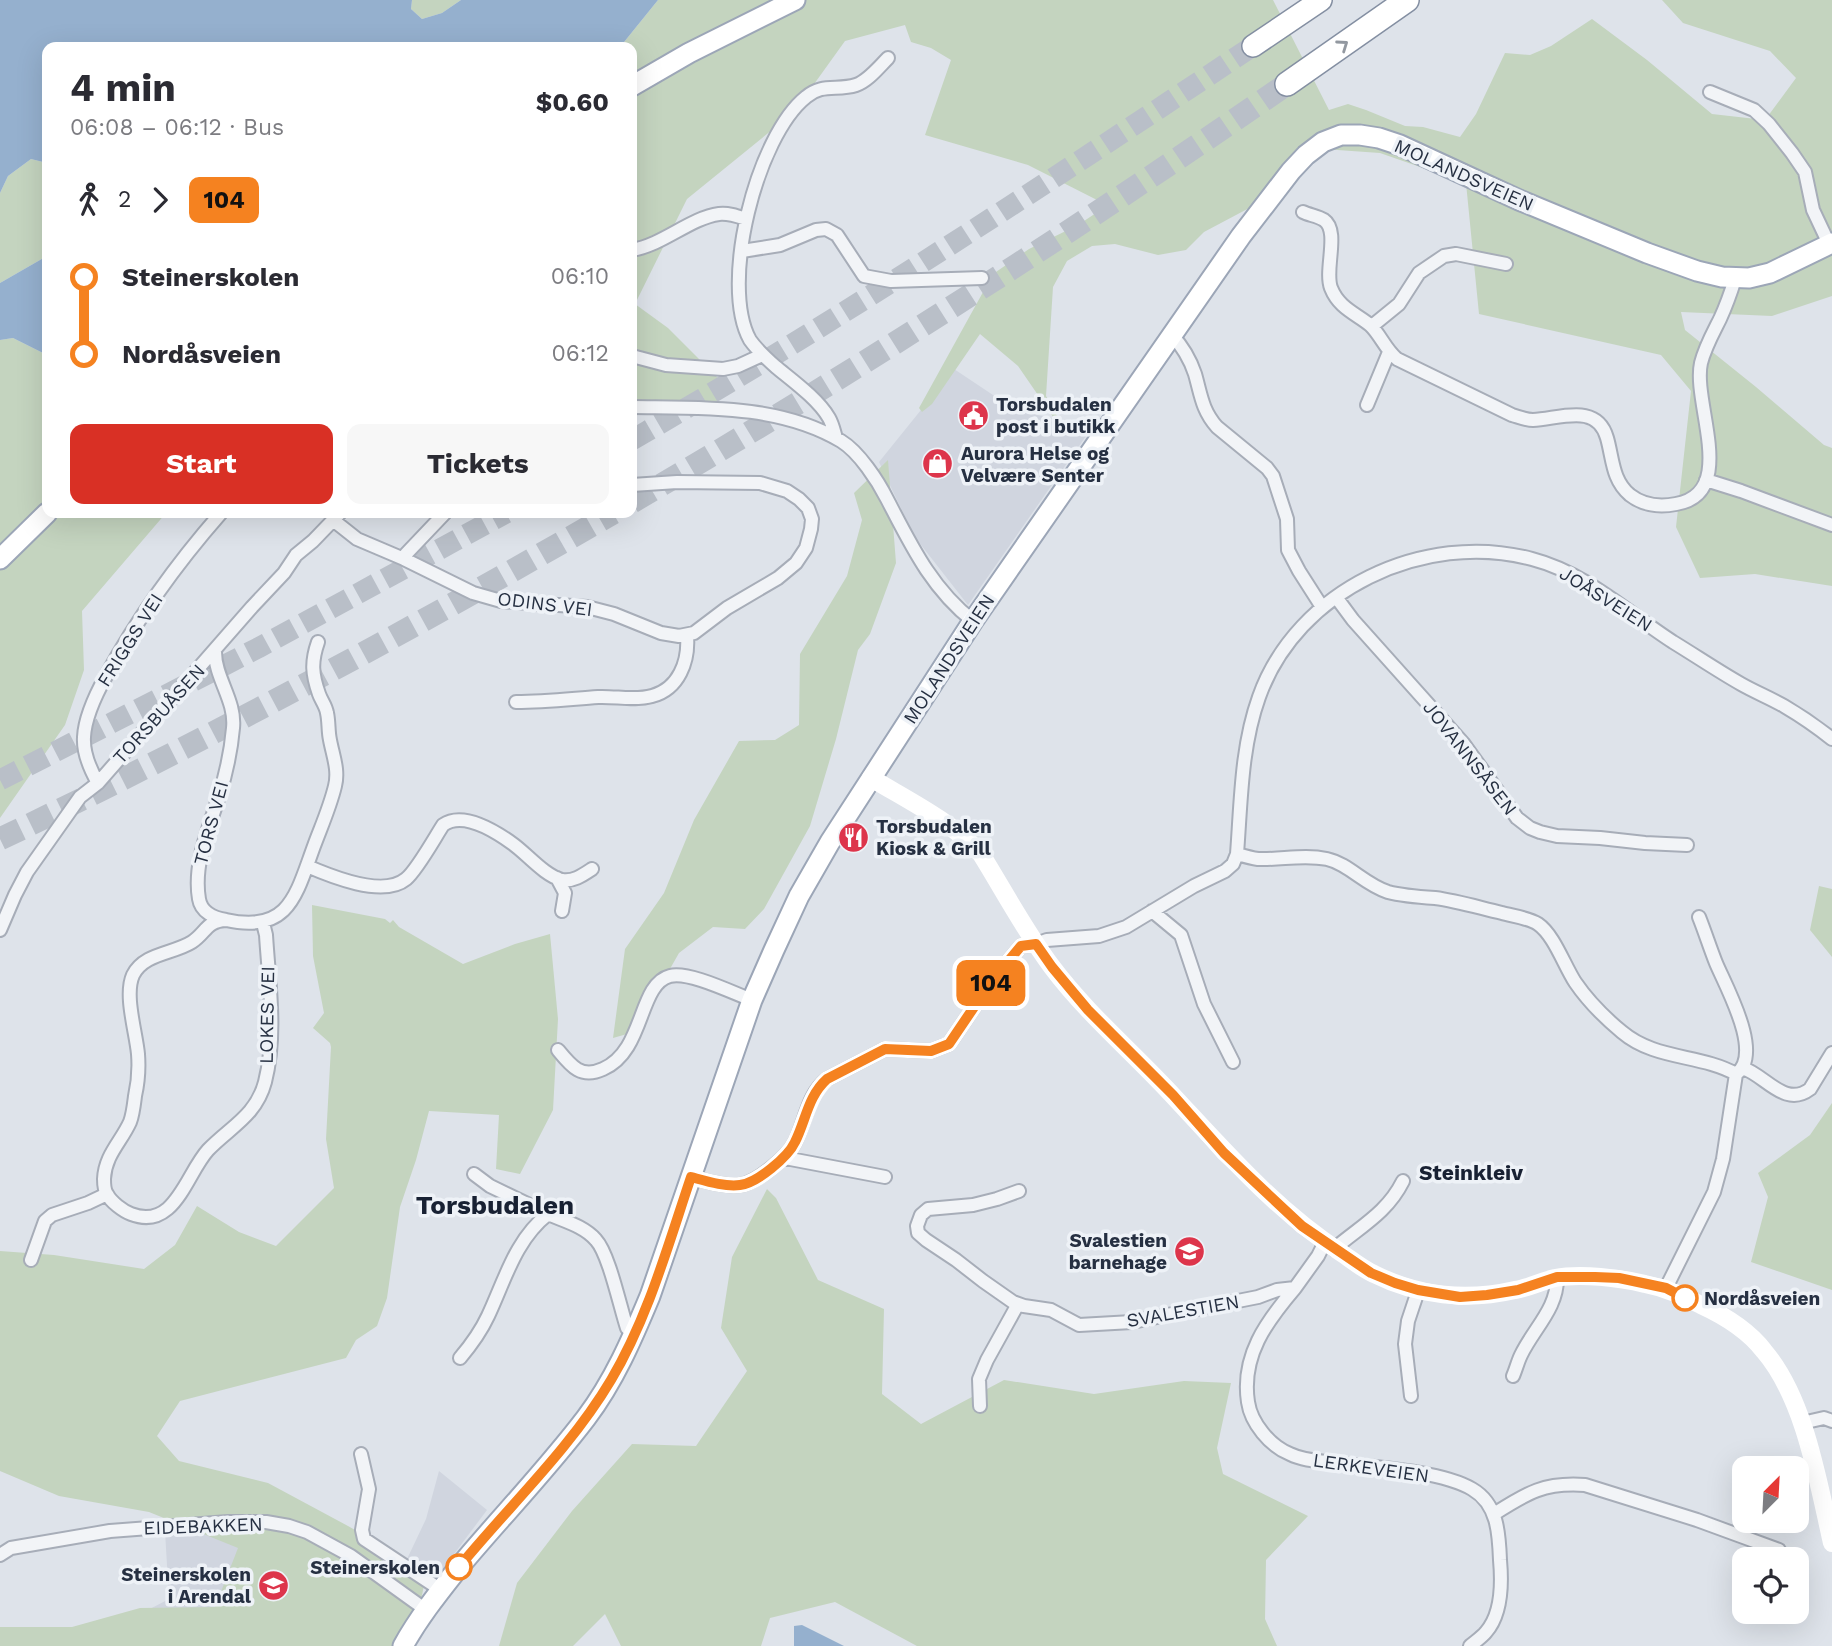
<!DOCTYPE html>
<meta charset="utf-8">
<style>
body{margin:0;font-family:"Work Sans",sans-serif;background:#f7f7f7;color:#2b2b33;height:100vh;display:flex;flex-direction:column;font-size:26px;white-space:nowrap}
*{box-sizing:border-box;margin:0}
p{font-size:23px;color:#7c7c81}
.icon{flex:none;width:38px;height:38px;fill:none;stroke:currentColor;stroke-width:2;stroke-linecap:round;stroke-linejoin:round}
.map{position:relative;flex:1;overflow:hidden}
.panel{position:absolute;left:42px;top:42px;width:595px;height:476px;display:flex;flex-direction:column;background:#fff;border-radius:14px;box-shadow:0 7px 28px #0002}
.panel>*{flex:none}
.badge{padding:0 14px;border-radius:10px;font-size:24px;line-height:46px}
.needle{width:46px;rotate:24deg}
.controls{position:absolute;left:1732px;top:1456px;display:grid;gap:14px}
.controls a{display:grid;place-items:center;width:77px;height:77px;border-radius:14px;background:#fff;box-shadow:0 7px 28px #0002;font-size:35px}
.map>.badge{position:absolute;translate:-50% -50%;box-shadow:0 0 0 4px #fff}
.legs{display:flex;align-items:center;gap:10px;height:77px;padding:0 28px;font-size:23px}
.legs p{margin-inline-start:auto}
.headline{display:flex;align-items:center;justify-content:space-between;height:119px;padding:0 28px}
h1{font-size:38px;font-weight:700;line-height:52px}
.cta{display:flex;gap:14px;margin-top:auto;padding:14px 28px}
.cta a{flex:1;height:80px;border-radius:14px;background:#d93025;color:#fff;font-size:28px;font-weight:700;line-height:80px;text-align:center}
.cta a+a{background:#f7f7f7;color:#2b2b33}
ul{padding:0 28px;list-style:none}
li{display:flex;align-items:center;gap:24px;height:77px;font-size:26px}
li i{display:grid;place-items:center;width:10px;height:100%;margin:0 9px;background:currentColor}
li i::after{content:'';width:18px;height:18px;margin:-9px;border:5px solid;border-radius:50%;background:#fff}
li p{margin-inline-start:auto}
li:first-child i{background:linear-gradient(#0000 50%,currentColor 0)}
li:last-child i{background:linear-gradient(currentColor 50%,#0000 0)}
.map>svg:first-child{display:block}
.built{fill:#d0d5df}
.green{fill:#c4d4bf}
.water{fill:#95b0ce}
.lines{fill:none;stroke-linecap:round;stroke-linejoin:round}
.trunk-tunnel{stroke:#b9bfc8;stroke-width:21;stroke-dasharray:21 10;stroke-linecap:butt}
.motorway-tunnel{stroke:#b9bfc8;stroke-width:23;stroke-dasharray:23 11;stroke-linecap:butt}
.minor-casing{stroke:#a7adb8;stroke-width:16}
.primary-casing{stroke:#9ca6b7;stroke-width:23}
.trunk-casing{stroke:#848fa2;stroke-width:24}
.motorway-casing{stroke:#848fa2;stroke-width:26}
.minor{stroke:#f2f4f7;stroke-width:12}
.secondary{stroke:#fff;stroke-width:18}
.primary{stroke:#fff;stroke-width:19}
.trunk{stroke:#fff;stroke-width:21}
.motorway{stroke:#fff;stroke-width:23}
.oneway{stroke:#9298a0}
.line-1-casing{stroke:#fff;stroke-width:16}
.line-1{stroke:#f58220;stroke-width:10}
.stop-1-dot{fill:#fff;stroke:#f58220;stroke-width:3.5}
.labels{text-anchor:middle;dominant-baseline:central;stroke-width:7;stroke-linejoin:round;paint-order:stroke}
.street-label{font-size:19px;fill:#263042;stroke:#eef2f7}
.poi-label{font-size:19px;font-weight:bold;fill:#263042;stroke:#eef2f7;text-anchor:start}
.stop-label{font-size:19px;font-weight:bold;fill:#263042;stroke:#eef2f7;text-anchor:start}
.neighbourhood-label{font-size:21px;font-weight:bold;fill:#182133;stroke:#eef2f7}
.district-label{font-size:26px;font-weight:bold;fill:#182133;stroke:#eef2f7}
</style>
<div class="map">
<svg width="1832" height="1646" viewBox="0 0 1832 1646">
<rect width="100%" height="100%" fill="#dee3ea"/>
<path class="built" d="M954 369 1017 411 1093 426 968 605 914 536 879 462Z
M439 1471 487 1510 436 1578 407 1559 426 1519Z
M230 1527 388 1646 146 1611 169 1599 165 1531Z"/>
<path class="green" d="M412 0H461L442 13 422 19 411 9Z
M658 0H1273L1329 110 1348 104 1366 110 1405 126 1423 127 1460 137 1476 114 1505 53 1530 55 1551 46 1592 19 1647 60 1712 114 1765 120 1796 78 1770 51 1683 23 1662 0H1832V296L1772 316 1681 312 1685 330 1756 387 1824 445 1832 448V586L1755 574 1700 578 1676 527 1691 391 1661 355 1479 314 1466 183 1380 153 1309 148 1253 206 1204 232 1186 250 1158 255 1115 244 1092 246 1067 261 1053 287 1046 396 1064 429 1060 427 1018 366 980 334 932 404 922 412 919 408 993 274 1029 249 1078 225 1096 213 1099 201 1028 165 925 135 951 60 931 48 911 42 905 25 845 41 794 112 687 199 635 304 668 328 721 381 717 413 632 405V47H620Z
M31 159 47 163V256L0 283V193L8 176Z
M13 338 47 355V513H166L82 611 84 670 65 725 0 818V340Z
M888 460 896 563 870 634 858 650 836 739 810 826 764 909 745 929 713 927 679 953 634 1032 613 1038 625 949 664 893 694 820 739 741 775 740 799 725 800 654 847 576 862 520 854 493Z
M1819 886 1832 889V957L1810 930Z
M312 905 385 919 390 923 393 920 399 927 463 964 515 944 550 934 558 1019 553 1110 520 1174 496 1169 499 1115 429 1111 416 1160 400 1207 387 1298 377 1326 356 1340 346 1358 180 1401 157 1436 179 1461 268 1483 348 1526 427 1571 412 1643 411 1646H0V1627H72L140 1608 215 1607 238 1548 149 1512 59 1496 0 1471V1251L54 1255 144 1269 175 1245 197 1206 239 1232 276 1246 334 1188 326 1139 331 1047 330 1043 313 1028 324 1013 313 956Z
M1832 1103V1290L1751 1262 1768 1197 1758 1173 1810 1135Z
M767 1189 776 1198 818 1280 884 1309 882 1394 921 1424 1004 1380 1094 1394 1184 1381 1231 1383 1217 1448 1223 1474 1308 1516 1266 1560 1265 1619 1277 1646H917L835 1602 770 1618 761 1646H621L605 1614 573 1646H499L517 1583 572 1511 632 1444 696 1446 747 1371 721 1328 732 1257Z"/>
<path class="water" d="M0 0H412L411 9 422 19 442 13 461 0H658L620 47H47V163L31 159 8 176 0 193Z
M47 256V355L13 338 0 340V283Z
M802 1625 844 1646H794V1626Z"/>
<g class="lines">
<path class="trunk-tunnel" d="M632 440C844 317 1049 182 1253 46
M0 780 258 648 506 513"/>
<path class="motorway-tunnel" d="M632 502C856 372 1074 231 1287 84
M0 839C209 739 413 629 613 513"/>
<defs>
<path id="minor" d="M1710 92 1754 110 1769 124 1792 153 1805 172 1813 210 1829 244
M1303 212C1309 215 1318 216 1324 220 1340 231 1324 270 1331 288 1339 308 1355 313 1370 325 1380 334 1385 349 1397 359L1512 415C1519 417 1526 420 1533 420 1559 419 1597 402 1607 438 1613 459 1612 480 1630 495 1644 506 1660 507 1676 504 1739 493 1692 403 1701 363 1705 347 1713 333 1720 319 1726 306 1731 292 1735 279
M632 250C663 245 690 218 719 214 729 213 737 216 746 219
M742 251 780 245 816 230 826 229 837 235 864 276 891 281 982 278
M1372 326 1399 304 1419 273 1444 256 1456 254 1506 264
M1172 335C1183 347 1190 359 1195 374 1201 395 1202 410 1217 427L1267 468 1273 476 1287 519 1288 550 1299 571 1322 607
M632 356 666 365 723 369 738 366 762 355
M1367 405 1389 352
M632 407C701 408 779 404 841 441 859 452 878 481 887 499 911 545 931 588 973 621
M836 438C834 432 833 425 829 418 818 399 793 381 776 367 767 359 757 350 750 340 719 284 757 136 806 97 822 83 837 91 856 85 868 81 879 67 888 58
M1706 480 1741 491 1832 525
M333 520 357 539 404 559 473 593 501 601 587 607 614 614 661 633 679 636 694 633 727 608 778 578 796 563 806 548 811 529 812 519 808 508 799 499 787 491 760 483 677 482 632 485
M404 559 406 554 445 513
M1336 597 1353 620 1463 743 1517 818 1530 828 1540 832 1557 836 1600 838 1645 843 1687 845
M215 652C215 678 236 701 233 728 231 751 226 774 219 796 209 828 193 864 199 899 201 912 214 918 226 920 289 934 296 895 314 846 321 827 330 807 335 786 339 770 333 756 330 740 328 731 329 722 327 713 326 706 321 700 319 694 312 674 311 662 318 642
M516 702C544 702 570 699 598 697 615 696 635 701 652 696 679 689 689 661 687 636
M98 783C90 769 83 753 84 737 85 716 96 694 106 676 137 619 178 562 221 513
M1237 854C1241 802 1241 747 1259 697 1297 590 1424 530 1532 559 1586 573 1628 613 1673 642 1696 656 1718 671 1741 684 1755 692 1770 698 1784 706 1801 716 1817 727 1832 739
M307 866C330 876 383 898 406 879 417 870 434 839 443 825 463 811 495 831 513 844 527 854 545 876 562 880 573 882 583 875 592 869
M557 878 565 893 562 911
M1152 911 1181 935 1204 1004 1233 1062
M1699 917C1705 932 1710 948 1716 963 1726 987 1764 1054 1736 1074
M226 920C206 921 206 933 192 942 173 954 144 953 133 975 124 995 136 1032 138 1054 139 1067 138 1083 135 1096 134 1104 133 1114 130 1122 121 1142 105 1155 104 1179 104 1183 104 1190 107 1194 111 1202 123 1211 131 1214 175 1231 186 1174 208 1150 230 1127 256 1116 265 1082 277 1035 269 983 266 935L263 923
M0 930 15 895 27 872 80 797 98 783 252 607 284 573 296 555 313 541 340 513
M558 1050C571 1066 581 1079 603 1069 645 1051 638 984 670 976 689 971 733 993 752 1000
M1743 1068C1766 1076 1785 1108 1810 1089L1832 1053
M785 1158 885 1177
M474 1174 490 1186 548 1214
M691 1177C706 1181 725 1187 740 1185 756 1183 788 1157 795 1142 806 1120 807 1095 827 1079L885 1049 931 1051 949 1044 991 982 1021 946 1036 944 1047 940 1099 936 1126 927 1194 886 1225 871 1233 864 1237 854C1244 856 1251 858 1258 859 1281 860 1304 854 1327 859 1349 864 1365 885 1388 892 1403 896 1419 897 1435 898 1458 901 1480 908 1502 913 1513 916 1529 918 1538 924 1554 935 1564 965 1575 982 1588 1001 1605 1018 1622 1032 1655 1060 1700 1054 1736 1074L1723 1159 1714 1192 1666 1288
M1019 1191 997 1199 973 1205 928 1209 921 1215 917 1226 918 1233 926 1240 956 1260 983 1281 1013 1302 1024 1306 1051 1310 1079 1325 1132 1322 1258 1297 1277 1290 1295 1288 1318 1256 1325 1242
M1334 1249C1361 1226 1387 1213 1403 1181
M31 1260 45 1221 52 1215 88 1203 107 1194
M1295 1288C1266 1322 1241 1356 1248 1402 1251 1423 1270 1446 1290 1454 1304 1461 1321 1461 1337 1463 1373 1467 1442 1471 1472 1489 1498 1504 1499 1534 1500 1560 1502 1582 1502 1614 1486 1632 1482 1637 1476 1641 1470 1646
M460 1358C471 1345 481 1331 488 1316 505 1280 515 1240 548 1214 564 1221 584 1226 596 1240 609 1254 620 1307 627 1328L634 1335
M1513 1376C1516 1369 1518 1361 1521 1355 1534 1328 1558 1308 1557 1277
M1411 1396 1405 1344 1408 1321 1418 1291
M980 1406 979 1379 987 1360 1018 1304
M1802 1423 1824 1418 1832 1421
M361 1454 369 1489 362 1530 364 1539 441 1590
M1494 1514C1527 1493 1544 1482 1585 1485L1697 1520 1779 1550
M0 1555 11 1548 110 1531 228 1522H266L289 1526 307 1532 351 1556 426 1610"/>
<path id="primary" d="M632 86 689 53 795 0
M0 559 47 513
M403 1646C418 1619 436 1596 455 1572 498 1520 545 1472 586 1418 614 1381 632 1339 650 1296L752 1000 774 950 799 896 830 842 973 621 1241 236 1291 171 1306 155 1323 142 1341 135H1360L1379 138 1400 145 1519 200 1647 253 1697 271 1722 277 1749 278 1770 273 1832 243"/>
<path id="trunk" d="M1253 46 1321 0"/>
<path id="motorway" d="M1287 84 1407 0"/>
</defs>
<use href="#minor" class="minor-casing"/>
<use href="#primary" class="primary-casing"/>
<use href="#trunk" class="trunk-casing"/>
<use href="#motorway" class="motorway-casing"/>
<use href="#minor" class="minor"/>
<path class="secondary" d="M871 778C909 801 951 821 981 854 1004 891 1025 931 1052 967 1088 1015 1135 1054 1176 1099 1228 1155 1278 1212 1343 1254 1353 1261 1363 1269 1374 1274 1418 1296 1467 1301 1515 1290 1529 1288 1542 1281 1555 1278 1581 1273 1620 1278 1645 1284 1666 1288 1683 1296 1701 1305 1725 1316 1748 1330 1764 1351 1805 1399 1818 1482 1832 1543"/>
<use href="#primary" class="primary"/>
<use href="#trunk" class="trunk"/>
<use href="#motorway" class="motorway"/>
</g>
<defs><path id="oneway-chevron" d="M-2-3.5L2.5 0L-2 3.5" fill="none" stroke-width="1.6" stroke-linecap="round" stroke-linejoin="round" transform="scale(1.75)"/></defs>
<use class="oneway" href="#oneway-chevron" transform="translate(1343 45) rotate(-35)"/>
<g class="lines">
<defs>
<path id="line-1" d="M459 1567C510 1505 570 1449 611 1380 648 1318 668 1245 691 1177 706 1181 725 1187 740 1185 757 1183 788 1157 795 1142 806 1120 808 1096 827 1079L885 1049 931 1051 949 1044 991 982 1021 946 1036 944 1052 967 1088 1010 1173 1095 1224 1153 1302 1226 1371 1273 1395 1283 1418 1290 1460 1297 1487 1295 1518 1290 1557 1277H1595L1619 1278 1666 1288 1685 1298"/>
</defs>
<use href="#line-1" class="line-1-casing"/>
<use href="#line-1" class="line-1"/>
</g>
<defs>
<symbol id="civic-disc" viewBox="-11 -11 22 22"><circle r="9.5" fill="#dd354b" stroke="#eef2f7"/><path d="M-.6-6.5H3V-4.5H.6V-3L4-1V1h2V6H-6V1h2V-1L-.6-3ZM-1.2 2.5V6h2.4V2.5Z" fill="#fff"/></symbol>
<symbol id="shop-disc" viewBox="-11 -11 22 22"><circle r="9.5" fill="#dd354b" stroke="#eef2f7"/><path d="M-5-2.5h2.3a2.7 3.5 0 0 1 5.4 0H5L5.5 6h-11ZM-1.5-2.5h3a1.5 2.3 0 0 0-3 0Z" fill="#fff"/></symbol>
<symbol id="restaurant-disc" viewBox="-11 -11 22 22"><circle r="9.5" fill="#dd354b" stroke="#eef2f7"/><path d="M-5-6h1v4h1v-4h1v4h1v-4h1v5L-1.5 .5V6h-2V.5L-5-1ZM5-6V6H3V1.5H1.5Q1.5-4 5-6Z" fill="#fff"/></symbol>
<symbol id="school-disc" viewBox="-11 -11 22 22"><circle r="9.5" fill="#dd354b" stroke="#eef2f7"/><path d="M0-5L7-2L0 1L-7-2ZM-4 1L0 2.5L4 1V4Q0 6-4 4Z" fill="#fff"/></symbol>
</defs>
<g fill-rule="evenodd">
<use href="#civic-disc" x="956" y="398" width="35" height="35"/>
<use href="#shop-disc" x="920" y="446" width="35" height="35"/>
<use href="#restaurant-disc" x="836" y="820" width="35" height="35"/>
<use href="#school-disc" x="1172" y="1234" width="35" height="35"/>
<use href="#school-disc" x="256" y="1568" width="35" height="35"/>
</g>
<g class="stop-1-dot">
<circle cx="1685" cy="1298" r="12"/>
<circle cx="459" cy="1567" r="12"/>
</g>
<g class="labels">
<g class="street-label">
<text transform="translate(1464 175) rotate(24)">MOLANDSVEIEN</text>
<text transform="translate(1606 599) rotate(32)">JOÅSVEIEN</text>
<text transform="translate(545 604) rotate(7)">ODINS VEI</text>
<text transform="translate(130 640) rotate(-58)">FRIGGS VEI</text>
<text transform="translate(949 659) rotate(-57)">MOLANDSVEIEN</text>
<text transform="translate(159 714) rotate(-48)">TORSBUÅSEN</text>
<text transform="translate(1470 758) rotate(52)">JOVANNSÅSEN</text>
<text transform="translate(211 823) rotate(-75)">TORS VEI</text>
<text transform="translate(267 1015) rotate(-89)">LOKES VEI</text>
<text transform="translate(1183 1311) rotate(-10)">SVALESTIEN</text>
<text transform="translate(1371 1468) rotate(8)">LERKEVEIEN</text>
<text transform="translate(203 1526) rotate(-2)">EIDEBAKKEN</text>
</g>
<g class="poi-label">
<text x="996" y="404">Torsbudalen<tspan x="996" dy="22">post i butikk</tspan></text>
<text x="961" y="453">Aurora Helse og<tspan x="961" dy="22">Velvære Senter</tspan></text>
<text x="876" y="826">Torsbudalen<tspan x="876" dy="22">Kiosk &amp; Grill</tspan></text>
<text x="1167" y="1240" text-anchor="end">Svalestien<tspan x="1167" dy="22">barnehage</tspan></text>
<text x="251" y="1574" text-anchor="end">Steinerskolen<tspan x="251" dy="22">i Arendal</tspan></text>
</g>
<g class="stop-label">
<text x="1704" y="1298">Nordåsveien</text>
<text x="440" y="1567" text-anchor="end">Steinerskolen</text>
</g>
<g class="neighbourhood-label">
<text x="1471" y="1172">Steinkleiv</text>
</g>
<g class="district-label">
<text x="495" y="1205">Torsbudalen</text>
</g>
</g>
</svg>
<div class="controls">
<a><svg class="needle" viewBox="-14 -14 28 28"><path d="M0-13l5 13h-10z" fill="#e53935"/><path d="M0 13l5-13h-10z" fill="#7c7c81"/></svg></a>
<a><svg class="icon" aria-label="locate" viewBox="0 0 24 24"><circle cx="12" cy="12" r="6"/><path d="M12 2v4M12 18v4M2 12h4M18 12h4"/></svg></a>
</div>
<b class="badge" style="left:991px;top:983px;background:#f58220;color:#111">104</b>
<section class="panel">
<div class="headline"><div><h1>4 min</h1><p>06:08 – 06:12 · Bus</p></div><b>$0.60</b></div>
<div class="legs"><svg class="icon" aria-label="walk" viewBox="0 0 24 24"><circle cx="13" cy="4" r="2"/><path d="M13 8l-2 6 4 7M11 14l-3 7M7 12l3-4h3l4 4"/></svg>2<svg class="icon" aria-label="forward" viewBox="0 0 24 24"><path d="M9 5l7 7-7 7"/></svg><b class="badge" style="background:#f58220;color:#111">104</b></div>
<ul>
<li><i style="color:#f58220"></i><b>Steinerskolen</b><p>06:10</p></li>
<li><i style="color:#f58220"></i><b>Nordåsveien</b><p>06:12</p></li>
</ul>
<div class="cta"><a>Start</a><a>Tickets</a></div>
</section>
</div>
